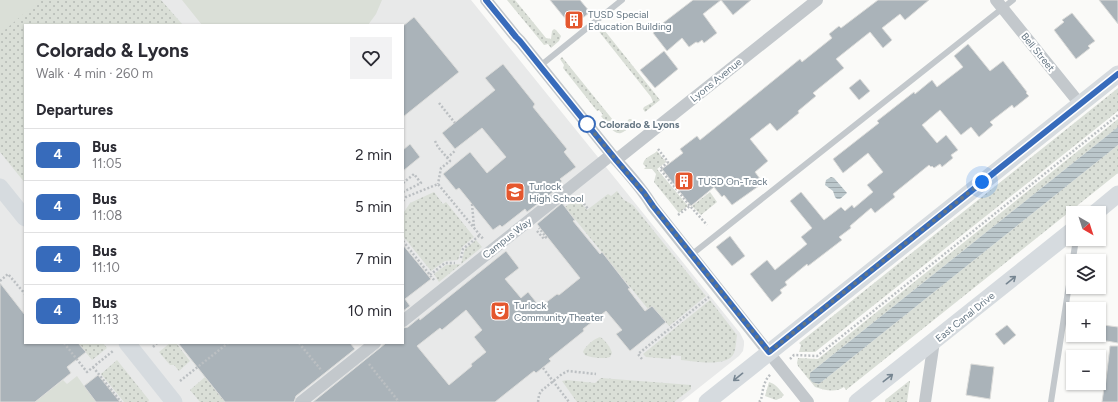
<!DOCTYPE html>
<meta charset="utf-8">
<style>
body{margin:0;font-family:Figtree,sans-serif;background:#f2f2f3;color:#2b2b33;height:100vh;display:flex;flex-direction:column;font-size:15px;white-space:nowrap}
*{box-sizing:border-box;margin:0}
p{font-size:13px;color:#7c7c81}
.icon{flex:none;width:22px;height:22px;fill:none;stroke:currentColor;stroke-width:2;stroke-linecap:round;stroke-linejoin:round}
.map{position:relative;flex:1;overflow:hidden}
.panel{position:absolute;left:24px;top:24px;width:380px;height:320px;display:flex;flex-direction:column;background:#fff;border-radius:0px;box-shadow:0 1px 3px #0004}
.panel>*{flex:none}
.badge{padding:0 8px;border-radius:6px;font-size:14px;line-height:26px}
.needle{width:26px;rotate:141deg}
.controls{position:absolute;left:1066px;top:206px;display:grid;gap:8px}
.controls a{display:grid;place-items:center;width:40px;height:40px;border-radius:0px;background:#fff;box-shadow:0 1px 3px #0004;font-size:20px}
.you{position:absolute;width:20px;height:20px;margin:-10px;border:3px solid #fff;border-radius:50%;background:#1a73e8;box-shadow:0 0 0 6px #1a73e833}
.map>.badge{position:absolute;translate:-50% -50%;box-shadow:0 0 0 2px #fff}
h2{padding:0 12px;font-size:15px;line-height:36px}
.round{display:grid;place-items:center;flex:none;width:42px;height:42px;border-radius:0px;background:#f2f2f3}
.overview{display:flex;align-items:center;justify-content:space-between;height:68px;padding:0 12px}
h1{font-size:19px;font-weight:700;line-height:30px}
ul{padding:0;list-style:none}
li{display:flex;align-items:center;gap:12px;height:52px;padding:0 12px;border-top:1px solid #e1e1e2}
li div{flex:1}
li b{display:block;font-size:15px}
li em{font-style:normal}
li .badge{min-width:44px;font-weight:700;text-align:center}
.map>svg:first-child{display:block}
.built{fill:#e8e9e9;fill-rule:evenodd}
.grass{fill:url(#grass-dots)}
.pitch{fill:#dadfd7}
.water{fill:url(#water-rules)}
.building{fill:#aab3b9;stroke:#dcdcda;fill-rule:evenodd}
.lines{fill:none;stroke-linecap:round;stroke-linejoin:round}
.path{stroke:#bbbfc2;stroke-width:2.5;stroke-dasharray:2 2;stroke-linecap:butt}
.lane{stroke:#c3c8cc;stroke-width:6}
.street{stroke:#c3c8cc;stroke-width:12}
.secondary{stroke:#d6dbdf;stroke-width:17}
.oneway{stroke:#768591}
.line-casing{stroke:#fff;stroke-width:9}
.line{stroke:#376bbb;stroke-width:6}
.walk{stroke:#657683;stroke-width:4;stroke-dasharray:0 7.2}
.stop-dot{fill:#fff;stroke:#376bbb;stroke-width:2}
.labels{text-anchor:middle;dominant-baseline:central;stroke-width:4;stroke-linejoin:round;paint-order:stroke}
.poi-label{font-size:10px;fill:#657683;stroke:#fff;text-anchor:start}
.street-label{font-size:10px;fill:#657683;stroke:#fff}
.stop-label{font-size:10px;font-weight:bold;fill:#657683;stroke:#fff;text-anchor:start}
</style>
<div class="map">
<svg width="1118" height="402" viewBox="0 0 1118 402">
<defs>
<pattern id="grass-dots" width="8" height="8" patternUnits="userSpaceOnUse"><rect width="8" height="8" fill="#dadfd7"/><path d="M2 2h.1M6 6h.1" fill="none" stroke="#b4b9b4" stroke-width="1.8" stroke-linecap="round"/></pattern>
<pattern id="water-rules" width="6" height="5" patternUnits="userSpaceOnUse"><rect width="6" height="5" fill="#bbc7cb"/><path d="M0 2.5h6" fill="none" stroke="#9ca6aa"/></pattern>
</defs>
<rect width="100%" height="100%" fill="#fafaf8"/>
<path class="built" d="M0 0H471L740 333 744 341V345L743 351 739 356 681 402H0ZM25 25H403V343H25Z"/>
<path class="grass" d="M0 0H161L183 25H25V183L0 152Z
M507 0H515L546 38 551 39 552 31 554 29 556 30 561 36 559 41 551 48 548 44 544 45Z
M601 26 660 100 645 112 643 109 644 107 653 102 651 97 597 29Z
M562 57 617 125 622 128 629 119H631L633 121 630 124 629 127C627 129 624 132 621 133 613 135 606 122 601 116L603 115 599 110 597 111 563 68 564 65 560 59Z
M1118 88V111L815 352H799L801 345 799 343Z
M1118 119V127L810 373 812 382 819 384 1118 145V173L846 390 844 387C836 393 824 390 815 387L798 366 797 363 798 358 818 359Z
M657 151 666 162 657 169 688 206 679 213 654 182 656 174 652 169H644L646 167 643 164C645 156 652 156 657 151Z
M617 191 624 200 633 205 706 296 669 326 652 306 648 309 565 207 577 198 587 210 608 194 611 196Z
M434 192 443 204 446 202 474 237 462 247 458 260 445 261 431 271 403 236V214L404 213V212L410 203Z
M710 192 717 202 701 215 692 206Z
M476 240 482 247 439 282 434 274 446 265 461 264 465 249Z
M710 300 737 335C736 341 736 348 734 353 728 368 693 361 681 360V356L671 355V359L646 357 643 354Z
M600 337C605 340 611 348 612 353L610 357C603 359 591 358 585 355L583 352C585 346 594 339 600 337Z
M78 343H103L107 348 92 360Z
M170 343H176L190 361 179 371 174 365H170L159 352Z
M117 360 149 400 148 402H124L101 374Z
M205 377 220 396 236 402H200L190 390Z
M601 378 691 385V389L674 402H577L562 381 567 380 595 383Z
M909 381H910L907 402H885V400Z
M769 382C776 384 779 389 784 395L781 398 776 400 765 396Z"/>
<path class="pitch" d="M0 0H40L0 34Z
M182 0H382L376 14 368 25H202Z
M98 375 120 402H35L63 380 67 384 77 376 84 386Z"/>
<path class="water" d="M1118 127V145L819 384 812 382 810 379V373Z
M831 177 834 178 847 193 840 199H837L835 197 833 191 825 185 826 180Z"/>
<path class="building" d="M550 0H580L590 12 572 27Z
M693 0H721L703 14 717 33 704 43 702 40 698 43 696 42 689 47 682 38 667 51 653 33 664 24 663 23Z
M721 0H751L733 15Z
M878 0H929L905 20 900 14 882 28 892 40 883 48 870 32 836 59 844 68 813 93 816 96 798 111 799 113 777 131 770 123 750 139 768 161 755 172 763 183 732 205 724 195 722 197 714 187 691 206 662 169 683 153 680 149 697 136 700 140 800 59 802 62 832 38 829 34 839 26 841 28Z
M1099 0H1118V24Z
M1072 13 1095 41 1088 46 1090 48 1076 59 1054 30 1064 22 1062 20Z
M414 17 459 72 403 117V26Z
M968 44 990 71 1003 61 1027 92 1026 93 1029 96 1014 108 1012 105 990 122 993 125 979 137 971 127 961 135 940 110 922 125 937 143 946 135 958 150 951 155 953 158 942 167 940 164 934 168 932 166 931 167 929 165 893 194 895 197 875 213 871 208 850 226 851 228 839 237 842 240 808 266 807 264 785 282 787 285 780 290 782 293 772 302 750 274 767 260 775 270 807 244 801 237 812 228 790 201 801 192 824 220 841 207 845 211 852 205 854 208 873 192 867 185 883 172 868 153 843 173 833 159 879 123 877 121 914 92 915 94 932 80 937 87 963 67 954 56Z
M664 51 678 69 655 88 640 70Z
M503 64 535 104 533 107 567 149 564 152 576 167 560 179 562 181 551 190 553 192 527 212 525 209 502 227 500 225 493 230 459 188 456 190 443 174 470 152 487 173 506 157 482 128 455 149 442 133 495 90 485 78Z
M860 79 870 91 859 100 849 88Z
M410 144 420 157 403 171V150Z
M562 203 575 220 573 221 600 254 602 252 630 288 628 289 645 311 652 306 666 322 630 351 616 334 622 330 606 311 583 329 584 331 549 359 551 361 536 373 534 371 495 402H313L386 343H403V328L408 327 419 318 420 320 506 251 519 268 505 279 521 298 528 292 540 307 557 294 559 295 580 278 537 224ZM466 310 482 330 474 337 486 352 471 364 472 366 449 385 417 346 440 328 442 330Z
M730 236 745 256 732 266 716 247Z
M403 245 431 279 405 299 410 306 403 311Z
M0 283 25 315V343H78L86 352 67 367 71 373 35 402H0Z
M1007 325 1016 335 1004 345 995 334Z
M1103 325 1118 327V343L1101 340Z
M178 343H350L355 349 296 396 294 402H225Z
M1110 346H1118V402H1102L1104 388H1105Z
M971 364 994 367 990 399 966 395Z
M98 375 120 402H96L84 386Z"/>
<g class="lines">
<path class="path" d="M439 103 455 123
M435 141 438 147 450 161 441 168 438 184
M658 149 668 162 660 169 690 206 707 225
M447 158 456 150
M403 183 414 174 421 183 403 192
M579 197 588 209
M403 201 406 197 438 184 484 240
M472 204 474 227
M678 215 690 206
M537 231 544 239 546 237 539 228
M403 241 434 280
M461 258 463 249 480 235
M430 275 445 263H455
M0 281 8 274 25 294
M64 343 87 372 113 351
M299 343 322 371
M153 347 157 343
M642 359 638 354 709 297
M790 359 794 355 817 356 1118 115
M369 364 399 402
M93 367 121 402
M543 368 569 402
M180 381 228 343
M538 402 539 395 541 391 562 374 568 371 596 374
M759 402 761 400C763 391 763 381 771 374"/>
<path class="lane" d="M540 66 622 0
M691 255 1013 0
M1051 402 1076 239"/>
<path class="street" d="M486 0 516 37 520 41 616 160C629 174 643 190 653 207L808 402
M996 0 1080 104
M616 160 817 0
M403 321 611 155
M301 402 375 343
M925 402 934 341"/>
<path class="secondary" d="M0 187 25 218
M1095 213 1118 194
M127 343 174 402
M707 402 1118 74
M857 402 1073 230"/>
</g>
<defs><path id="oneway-shaft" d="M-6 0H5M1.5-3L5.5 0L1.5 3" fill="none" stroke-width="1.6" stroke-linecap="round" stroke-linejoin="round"/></defs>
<g class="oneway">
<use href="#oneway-shaft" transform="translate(1011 280) rotate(-39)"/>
<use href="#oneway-shaft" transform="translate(738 377) rotate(141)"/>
<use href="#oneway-shaft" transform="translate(888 378) rotate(-38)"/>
</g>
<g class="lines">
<defs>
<path id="line" d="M486 0 516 37 520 41 540 66 616 160 644 193 653 206 769 352 1118 74"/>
</defs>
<use href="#line" class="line-casing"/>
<use href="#line" class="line"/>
<path class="walk" d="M587 124 584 121 648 198 653 206 769 352 982 182"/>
</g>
<defs>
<symbol id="building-square" viewBox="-11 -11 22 22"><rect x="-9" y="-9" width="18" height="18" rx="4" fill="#e4572e" stroke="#fff"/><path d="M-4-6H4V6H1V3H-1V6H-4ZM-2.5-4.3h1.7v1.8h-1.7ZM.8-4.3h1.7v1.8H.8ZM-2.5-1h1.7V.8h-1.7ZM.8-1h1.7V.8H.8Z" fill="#fff"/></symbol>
<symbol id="school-square" viewBox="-11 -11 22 22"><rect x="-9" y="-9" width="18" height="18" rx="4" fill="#e4572e" stroke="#fff"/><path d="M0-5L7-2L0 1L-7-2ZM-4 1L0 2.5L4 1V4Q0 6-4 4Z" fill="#fff"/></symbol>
<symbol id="theatre-square" viewBox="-11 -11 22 22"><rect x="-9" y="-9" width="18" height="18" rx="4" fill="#e4572e" stroke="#fff"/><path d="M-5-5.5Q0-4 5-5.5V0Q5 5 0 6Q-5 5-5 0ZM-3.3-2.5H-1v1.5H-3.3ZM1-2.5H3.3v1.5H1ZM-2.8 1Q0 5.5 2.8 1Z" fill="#fff"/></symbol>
</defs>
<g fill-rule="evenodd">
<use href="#building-square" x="563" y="9" width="22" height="22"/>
<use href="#building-square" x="673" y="170" width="22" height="22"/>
<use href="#school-square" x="504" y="181" width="22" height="22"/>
<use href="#theatre-square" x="489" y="300" width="22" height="22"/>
</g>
<circle class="stop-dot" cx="587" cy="124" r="8"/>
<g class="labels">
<g class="poi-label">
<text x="588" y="14">TUSD Special<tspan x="588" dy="12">Education Building</tspan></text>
<text x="698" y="181">TUSD On-Track</text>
<text x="529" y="186">Turlock<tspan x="529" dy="12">High School</tspan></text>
<text x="514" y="305">Turlock<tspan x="514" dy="12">Community Theater</tspan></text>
</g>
<g class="street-label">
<text transform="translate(1038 52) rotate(51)">Bell Street</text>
<text transform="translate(716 80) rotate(-39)">Lyons Avenue</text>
<text transform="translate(507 238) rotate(-38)">Campus Way</text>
<text transform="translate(965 317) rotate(-39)">East Canal Drive</text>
</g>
<g class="stop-label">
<text x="599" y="124">Colorado &amp; Lyons</text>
</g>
</g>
</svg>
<div class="controls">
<a><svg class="needle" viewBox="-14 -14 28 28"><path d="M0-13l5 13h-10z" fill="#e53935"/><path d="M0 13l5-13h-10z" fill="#7c7c81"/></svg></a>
<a><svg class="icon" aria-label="layers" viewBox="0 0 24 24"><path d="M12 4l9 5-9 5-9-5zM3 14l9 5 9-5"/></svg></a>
<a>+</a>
<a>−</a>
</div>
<div class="you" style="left:982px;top:182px"></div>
<section class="panel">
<div class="overview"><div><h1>Colorado &amp; Lyons</h1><p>Walk · 4 min · 260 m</p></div><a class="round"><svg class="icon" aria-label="heart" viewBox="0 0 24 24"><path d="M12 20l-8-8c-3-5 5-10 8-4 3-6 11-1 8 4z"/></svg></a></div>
<h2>Departures</h2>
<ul>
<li><span class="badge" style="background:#376bbb;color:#fff">4</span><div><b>Bus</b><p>11:05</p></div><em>2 min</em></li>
<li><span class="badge" style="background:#376bbb;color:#fff">4</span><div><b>Bus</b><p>11:08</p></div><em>5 min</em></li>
<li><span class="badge" style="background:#376bbb;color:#fff">4</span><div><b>Bus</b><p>11:10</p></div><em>7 min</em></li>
<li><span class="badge" style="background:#376bbb;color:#fff">4</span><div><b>Bus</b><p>11:13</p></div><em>10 min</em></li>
</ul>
</section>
</div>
